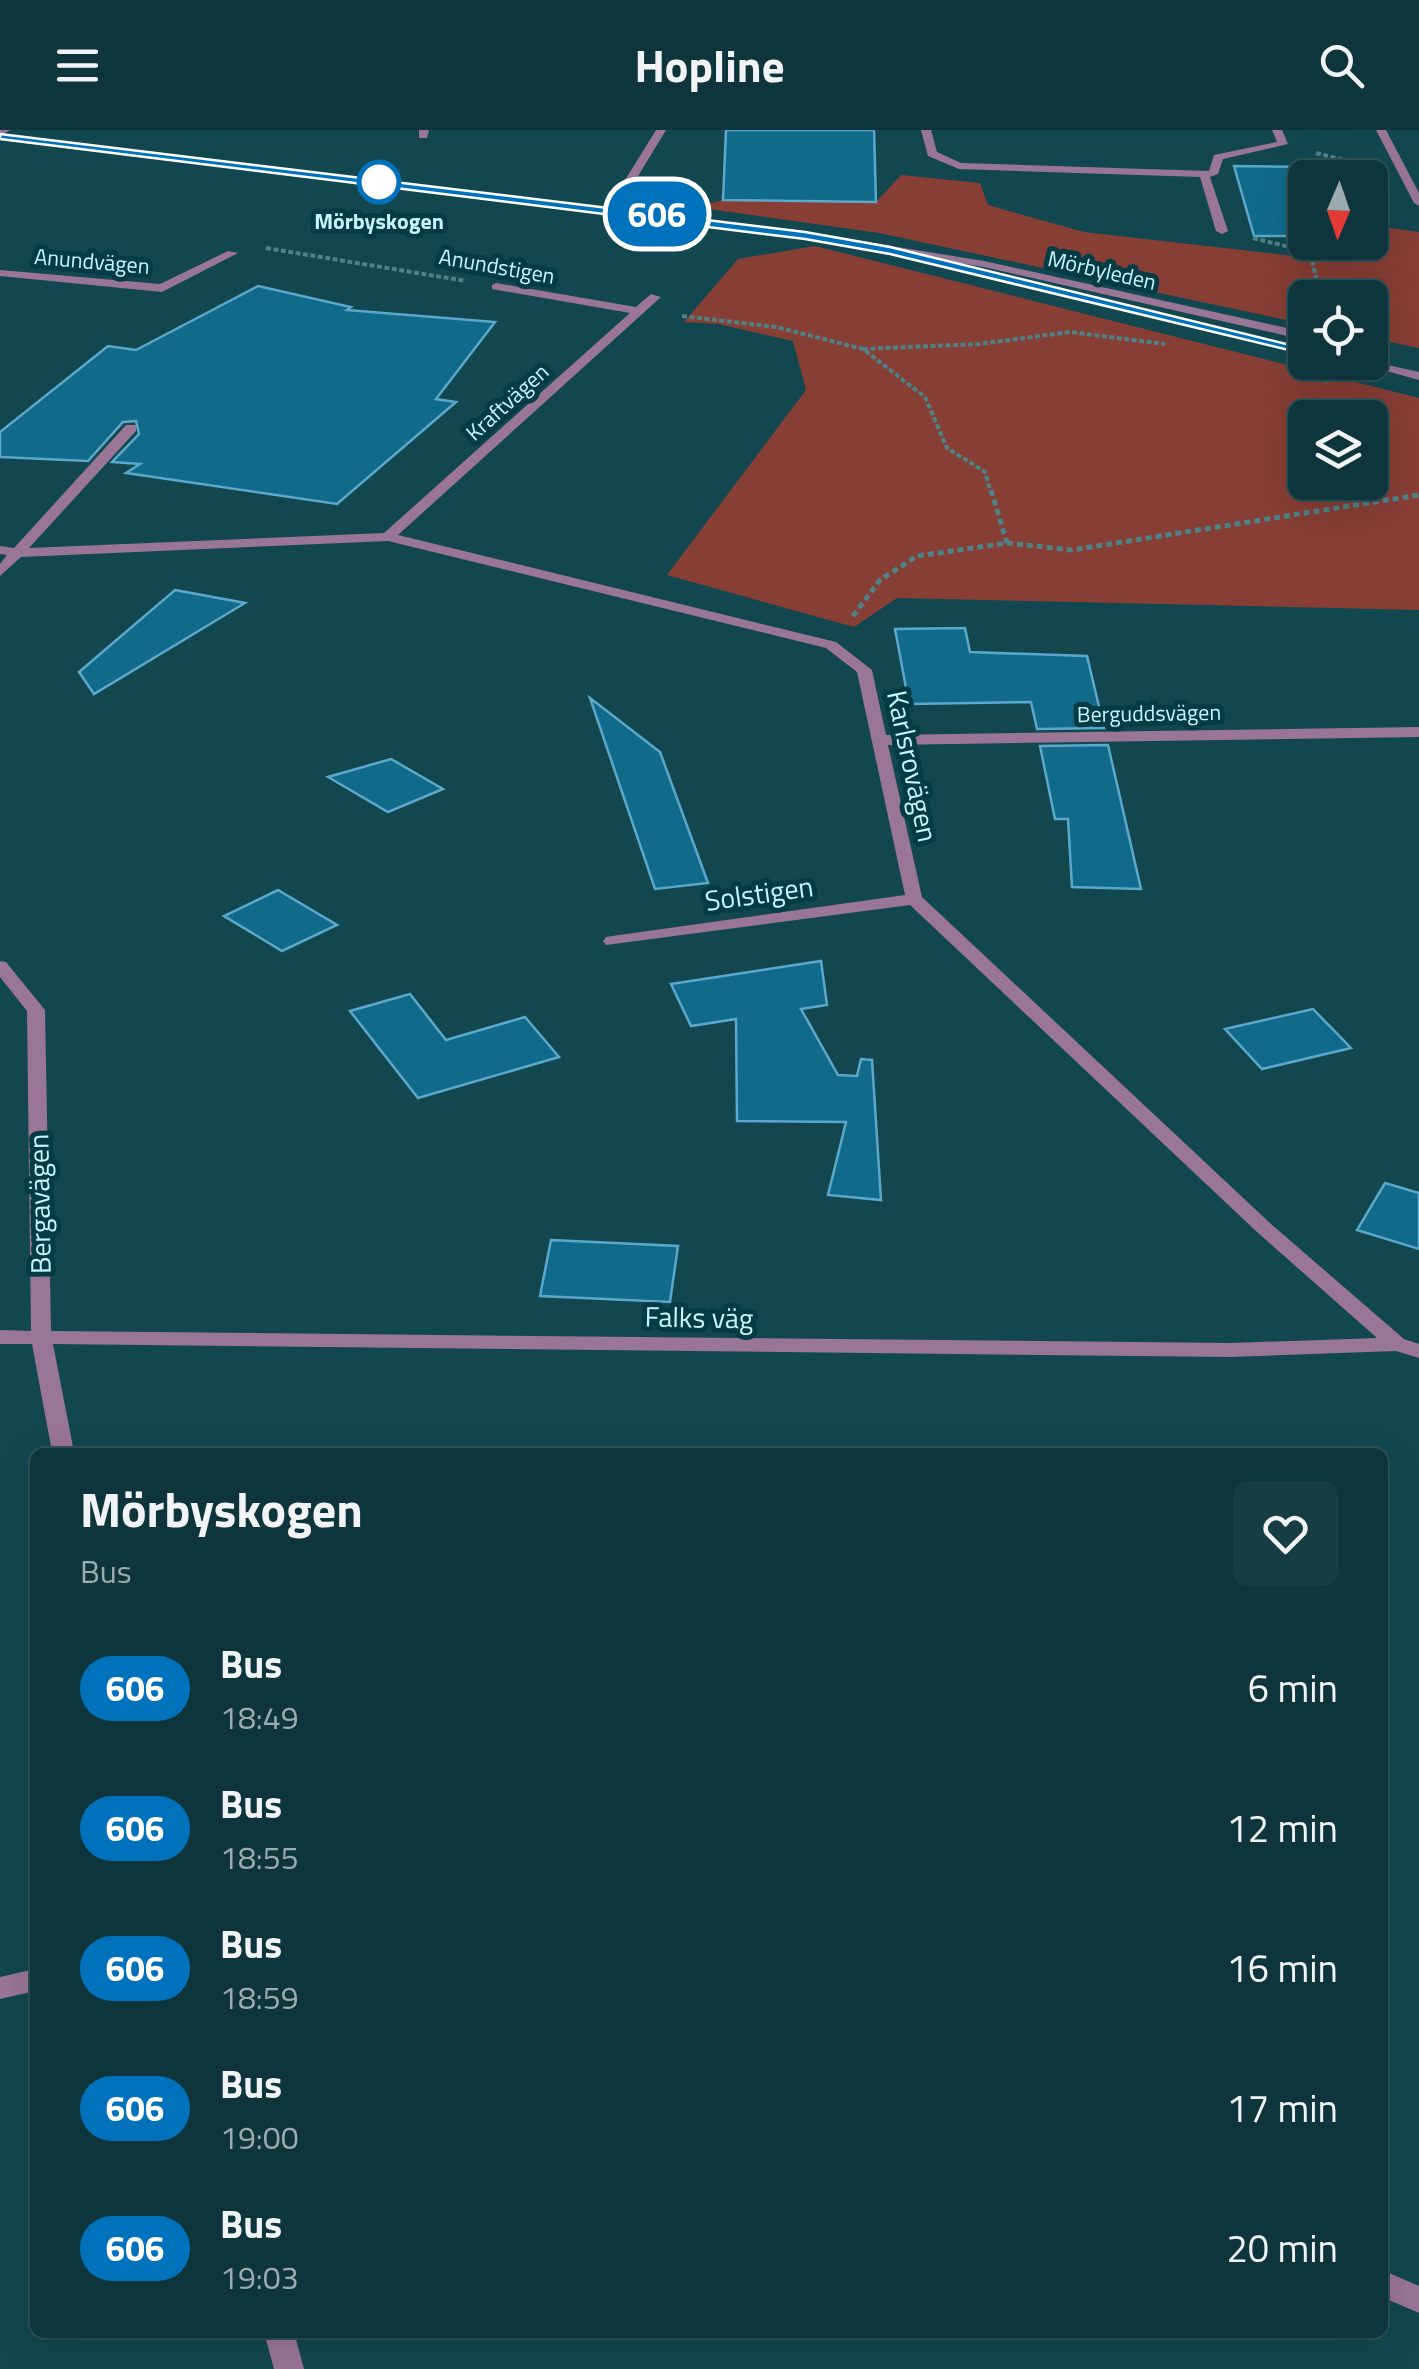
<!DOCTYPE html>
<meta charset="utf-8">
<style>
body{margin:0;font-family:"Titillium Web",sans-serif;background:#173d42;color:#f1f3f6;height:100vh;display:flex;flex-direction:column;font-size:38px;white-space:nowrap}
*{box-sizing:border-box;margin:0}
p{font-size:32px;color:#9babaf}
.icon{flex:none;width:55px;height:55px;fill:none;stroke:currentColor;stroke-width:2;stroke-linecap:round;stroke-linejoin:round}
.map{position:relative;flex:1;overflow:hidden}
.drawer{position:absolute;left:30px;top:1318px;width:1358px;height:890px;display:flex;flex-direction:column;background:#0e353b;border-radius:15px;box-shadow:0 10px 40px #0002,0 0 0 2px #2e5055}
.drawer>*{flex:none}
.badge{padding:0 20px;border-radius:32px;font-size:35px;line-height:65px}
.needle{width:65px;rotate:182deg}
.buttons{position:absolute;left:1288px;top:30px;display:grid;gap:20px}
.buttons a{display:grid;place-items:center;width:100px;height:100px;border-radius:15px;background:#0e353b;box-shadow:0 10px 40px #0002,0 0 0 2px #2e5055;font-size:50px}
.map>.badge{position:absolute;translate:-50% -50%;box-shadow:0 0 0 5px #fff}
.round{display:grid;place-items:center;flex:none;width:105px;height:105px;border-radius:15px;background:#173d42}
.summary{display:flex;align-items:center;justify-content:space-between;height:170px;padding:0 50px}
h1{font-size:48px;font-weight:700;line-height:75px}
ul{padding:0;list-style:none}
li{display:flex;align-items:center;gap:30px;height:140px;padding:0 50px}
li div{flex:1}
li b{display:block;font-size:38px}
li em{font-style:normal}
li .badge{min-width:110px;font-weight:700;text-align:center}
header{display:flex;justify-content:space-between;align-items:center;height:130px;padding:0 50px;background:#0e353b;font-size:45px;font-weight:700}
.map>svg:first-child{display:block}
.green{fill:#873e35;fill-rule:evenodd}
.building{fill:#116a8a;stroke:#5ba8cb;stroke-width:2.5}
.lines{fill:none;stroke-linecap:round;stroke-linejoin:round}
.path-far1{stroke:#4f8189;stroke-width:4;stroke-dasharray:5 2.5;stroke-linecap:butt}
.path{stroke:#4f8189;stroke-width:5;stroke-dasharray:6 4;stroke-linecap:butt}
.minor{fill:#997596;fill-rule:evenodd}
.tertiary{fill:#997596;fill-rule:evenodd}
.line{fill:#0072bc;stroke:#fff;stroke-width:2.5}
.stop-dot{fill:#fff;stroke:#0072bc;stroke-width:5}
.labels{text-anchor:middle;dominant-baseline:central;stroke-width:10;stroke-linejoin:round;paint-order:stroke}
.far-stop-label{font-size:22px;font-weight:bold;fill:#c8f4fc;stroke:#033c44}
.far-street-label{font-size:22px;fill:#c8f4fc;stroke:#033c44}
.street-label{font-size:28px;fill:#c8f4fc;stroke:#033c44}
</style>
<header><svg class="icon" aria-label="menu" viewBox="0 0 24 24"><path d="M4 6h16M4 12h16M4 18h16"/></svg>Hopline<svg class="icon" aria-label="search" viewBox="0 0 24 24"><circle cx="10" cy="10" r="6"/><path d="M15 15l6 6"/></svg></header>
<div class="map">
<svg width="1419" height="2239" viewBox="0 0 1419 2239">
<rect width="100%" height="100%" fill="#12474f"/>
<path class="green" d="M901 45 980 53 988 75 1084 102 1319 129 1370 119 1376 96 1419 102V218L1370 208V168H1305V194L879 103 695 77 723 70 876 72Z
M815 116 1419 268V480L897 468 854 497 667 445 806 260 793 211 718 194 684 192 738 129ZM1305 288H1370V352H1305Z"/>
<path class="building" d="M726 0H874L876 72 723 70Z
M1234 36 1305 37V106H1254Z
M258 156 351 177 347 180 495 192 436 269 456 272 337 374 126 343 140 334 112 332 139 304 136 291 123 292 88 331 0 327V302L108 216 136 220Z
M175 460 245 473 94 564 79 542Z
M965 498 970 522 1087 526 1104 598 1037 599 1031 572 909 574 895 499Z
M590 568 660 622 708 753 655 759Z
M1108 615 1141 759 1072 757 1068 689H1055L1040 616Z
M391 629 443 659 388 682 328 647Z
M278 760 337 795 282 821 224 786Z
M821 831 827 875 801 879 838 945 857 946 861 929 872 930 881 1070 828 1065 846 992 737 991 736 889 691 896 671 854Z
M410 864 446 910 525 887 559 927 418 968 350 881Z
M1313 879 1351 918 1262 939 1225 899Z
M1385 1053 1419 1063V1119L1357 1100Z
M551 1110 678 1116 670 1172 540 1166Z"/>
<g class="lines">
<path class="path-far1" d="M1316 23 1352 32 1357 48
M1253 108 1310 122 1321 168
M266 118 466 151
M1310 122 1340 112
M682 186 776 197 863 219 925 267 947 318 985 342 991 363
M863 219 979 214 1070 202 1165 214
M1295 242 1331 252"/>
<path class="path" d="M991 360 1007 413
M853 486 880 450 917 426 1007 413 1072 420 1419 365"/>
<path class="minor" d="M0 0H10L0 6Z
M419 0H429L427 8H419Z
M656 0H666L617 81H609L607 79Z
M921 0H931L937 22 961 33 1209 41 1214 25 1277 12 1272 0H1282L1288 14 1223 29 1218 44 1210 47 1228 101 1222 104 1216 101 1200 47 959 39 928 26Z
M1376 0H1386L1419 63V76L1414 73Z
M228 121 238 123 162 162 0 146V140L160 154Z
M496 153 636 177 651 164 661 167 398 405 836 512 872 540 886 605 1419 597V607L888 615 922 767 1271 1094 1404 1209 1419 1214V1228L1396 1221 1231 1227 53 1214 74 1322H52L32 1214H0V1200L31 1201 27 881 0 847V831L6 832 45 880 51 1201 1231 1213 1377 1208 1257 1102 910 775 606 815 603 811 606 807 612 806 905 765 857 542 826 518 388 411 21 427 0 446V434L7 425 0 424V416L14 418 126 295H136V301L29 418 384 403 630 183 492 159V155Z
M35 1839V1861L0 1869V1847Z
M1382 2140 1419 2156V2183L1382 2167Z
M264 2202H294L304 2239H274Z"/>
<path class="tertiary" d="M0 4 805 102 984 131 1305 202V210L984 137 805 108 0 10Z
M1370 231 1419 242V250L1354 232Z"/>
</g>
<path class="line" d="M0 4 805 102 890 117 1311 220 1305 224 890 124 805 109 0 9Z"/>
<circle class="stop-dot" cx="379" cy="52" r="20"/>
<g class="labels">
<g class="far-stop-label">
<text x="379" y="91">Mörbyskogen</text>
</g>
<g class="far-street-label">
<text transform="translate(92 131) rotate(5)">Anundvägen</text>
<text transform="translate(497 136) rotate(10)">Anundstigen</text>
<text transform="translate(1102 140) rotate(13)">Mörbyleden</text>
<text transform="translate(507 272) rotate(-42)">Kraftvägen</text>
<text transform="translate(1149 583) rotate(-1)">Berguddsvägen</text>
</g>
<g class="street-label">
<text transform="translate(913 636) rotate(78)">Karlsrovägen</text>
<text transform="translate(759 763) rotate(-8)">Solstigen</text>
<text transform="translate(39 1074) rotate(-91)">Bergavägen</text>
<text transform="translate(699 1187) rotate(1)">Falks väg</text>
</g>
</g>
</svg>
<div class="buttons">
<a><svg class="needle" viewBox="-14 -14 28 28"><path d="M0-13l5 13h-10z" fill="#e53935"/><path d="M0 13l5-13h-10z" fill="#9babaf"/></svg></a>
<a><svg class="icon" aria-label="locate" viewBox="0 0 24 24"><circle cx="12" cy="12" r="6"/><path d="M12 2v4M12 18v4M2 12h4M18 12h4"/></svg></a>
<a><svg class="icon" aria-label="layers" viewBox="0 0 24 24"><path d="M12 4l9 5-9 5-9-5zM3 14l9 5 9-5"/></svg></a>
</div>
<b class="badge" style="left:657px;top:84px;background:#0072bc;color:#fff">606</b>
<section class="drawer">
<div class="summary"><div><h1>Mörbyskogen</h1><p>Bus</p></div><a class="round"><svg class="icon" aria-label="heart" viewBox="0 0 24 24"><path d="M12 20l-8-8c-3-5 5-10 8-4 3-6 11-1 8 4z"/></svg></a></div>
<ul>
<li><span class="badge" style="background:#0072bc;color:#fff">606</span><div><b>Bus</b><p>18:49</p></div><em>6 min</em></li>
<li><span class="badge" style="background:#0072bc;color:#fff">606</span><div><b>Bus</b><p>18:55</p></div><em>12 min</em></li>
<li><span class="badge" style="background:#0072bc;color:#fff">606</span><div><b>Bus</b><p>18:59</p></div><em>16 min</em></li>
<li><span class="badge" style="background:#0072bc;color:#fff">606</span><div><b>Bus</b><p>19:00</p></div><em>17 min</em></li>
<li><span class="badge" style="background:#0072bc;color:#fff">606</span><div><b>Bus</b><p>19:03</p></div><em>20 min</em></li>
</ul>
</section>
</div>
